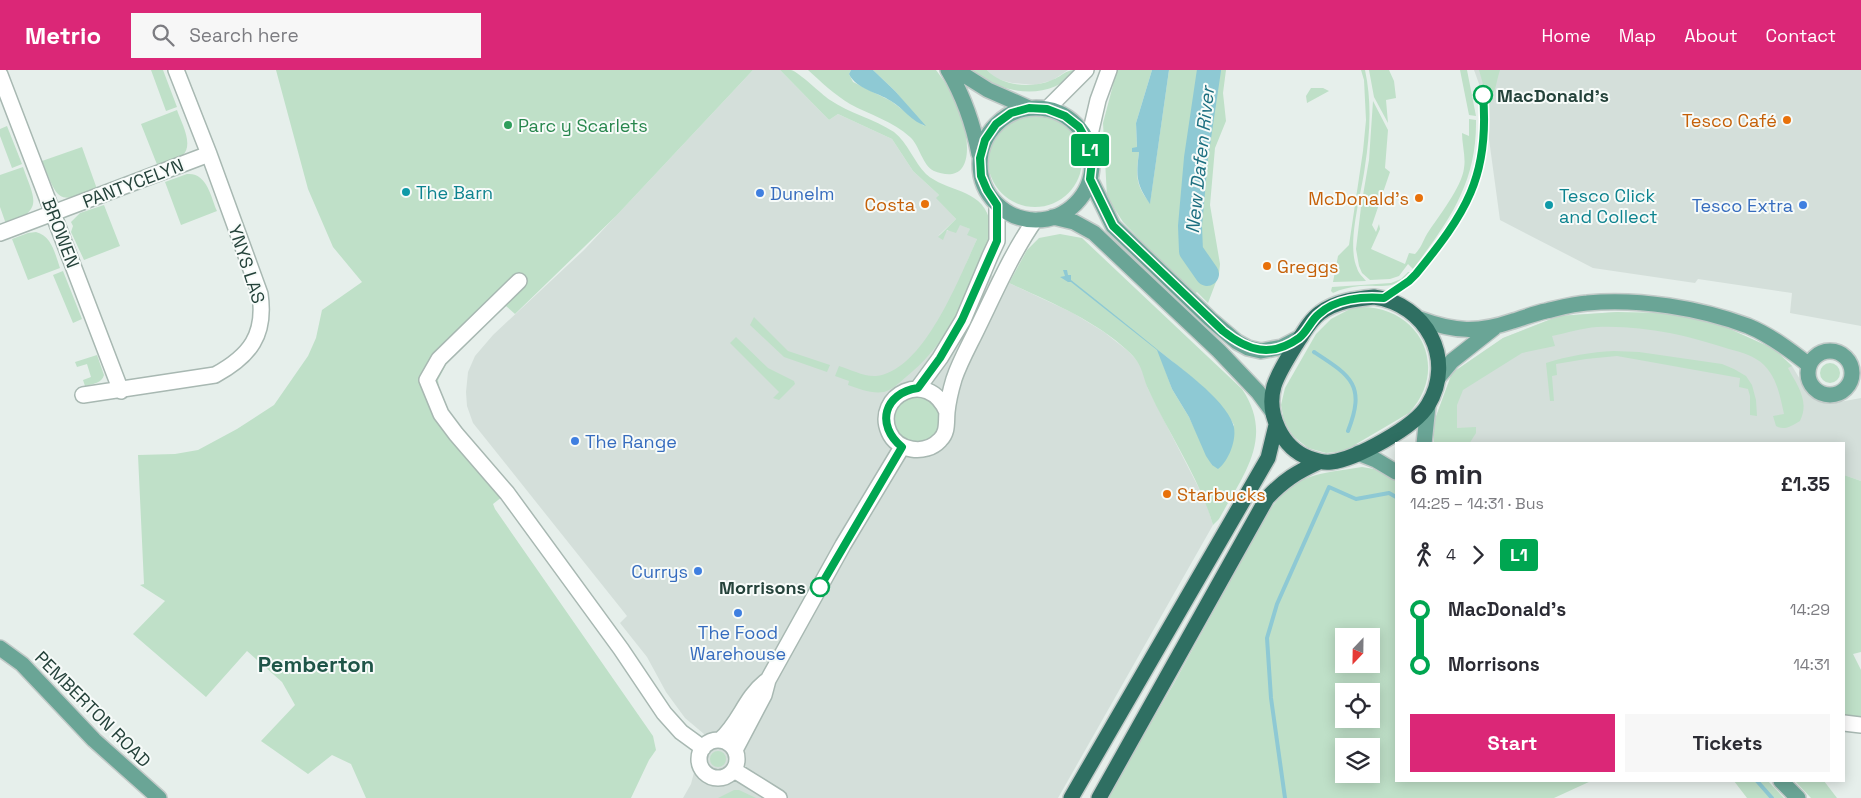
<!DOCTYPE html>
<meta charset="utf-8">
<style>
body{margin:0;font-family:"Space Grotesk",sans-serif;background:#f7f7f7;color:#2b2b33;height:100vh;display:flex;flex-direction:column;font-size:19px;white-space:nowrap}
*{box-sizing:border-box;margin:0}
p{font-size:16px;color:#7c7c81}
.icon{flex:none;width:28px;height:28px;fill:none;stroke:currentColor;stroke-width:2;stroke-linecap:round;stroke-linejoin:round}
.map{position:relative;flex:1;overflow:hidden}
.drawer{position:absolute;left:1395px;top:372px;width:450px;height:340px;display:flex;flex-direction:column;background:#fff;border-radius:0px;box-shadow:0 2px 12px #0003}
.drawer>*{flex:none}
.badge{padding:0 10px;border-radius:4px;font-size:18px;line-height:32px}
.needle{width:32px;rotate:202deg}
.fabs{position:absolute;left:1335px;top:558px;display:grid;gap:10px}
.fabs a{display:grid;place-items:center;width:45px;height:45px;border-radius:0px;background:#fff;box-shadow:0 2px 12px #0003;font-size:25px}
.map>.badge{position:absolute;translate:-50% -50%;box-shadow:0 0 0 2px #fff}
.legs{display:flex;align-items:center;gap:8px;height:55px;padding:0 15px;font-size:16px}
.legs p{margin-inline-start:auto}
.overview{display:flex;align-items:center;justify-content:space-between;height:85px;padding:0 15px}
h1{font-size:28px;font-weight:800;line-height:38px}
.primary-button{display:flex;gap:10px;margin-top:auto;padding:10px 15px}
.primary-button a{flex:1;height:58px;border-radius:0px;background:#db2777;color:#fff;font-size:20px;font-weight:800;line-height:58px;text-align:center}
.primary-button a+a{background:#f7f7f7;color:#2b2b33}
ul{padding:0 15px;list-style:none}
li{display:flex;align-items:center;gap:18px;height:55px;font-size:19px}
li i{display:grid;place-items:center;width:8px;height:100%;margin:0 6px;background:currentColor}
li i::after{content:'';width:12px;height:12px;margin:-6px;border:4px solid;border-radius:50%;background:#fff}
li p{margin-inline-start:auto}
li:first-child i{background:linear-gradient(#0000 50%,currentColor 0)}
li:last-child i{background:linear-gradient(currentColor 50%,#0000 0)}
header{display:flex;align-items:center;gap:30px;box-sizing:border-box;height:70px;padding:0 25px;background:#db2777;color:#fff}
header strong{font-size:24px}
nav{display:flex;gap:28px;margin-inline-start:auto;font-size:18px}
.search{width:350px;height:45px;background:#f7f7f7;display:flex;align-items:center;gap:12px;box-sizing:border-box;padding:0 18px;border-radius:0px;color:#7c7c81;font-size:19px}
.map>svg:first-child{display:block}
.built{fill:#d4dfda}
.green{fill:#bfe0c8;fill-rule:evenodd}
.water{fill:#8ec9d4}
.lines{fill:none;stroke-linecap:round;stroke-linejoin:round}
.stream{stroke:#8ec9d4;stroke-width:4}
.river{stroke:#8ec9d4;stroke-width:24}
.minor-casing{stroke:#a8b8b2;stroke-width:18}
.major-casing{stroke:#c2cac8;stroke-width:18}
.highway-casing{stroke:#c2cac8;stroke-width:18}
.minor{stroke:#fff;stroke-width:15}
.major{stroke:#6aa596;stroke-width:15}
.highway{stroke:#2f6f62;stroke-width:15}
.line-1-casing{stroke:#fff;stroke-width:11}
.line-1{stroke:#00a651;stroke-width:8}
.stop-1-dot{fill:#fff;stroke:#00a651;stroke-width:2.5}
.food-dot{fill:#e8710a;stroke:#f7fbf9;stroke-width:2}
.leisure-dot{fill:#2e9e5b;stroke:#f7fbf9;stroke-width:2}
.culture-dot{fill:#0f9aa8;stroke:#f7fbf9;stroke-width:2}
.shop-dot{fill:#3f7fe0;stroke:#f7fbf9;stroke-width:2}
.labels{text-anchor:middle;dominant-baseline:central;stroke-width:4;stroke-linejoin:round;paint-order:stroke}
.stop-label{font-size:18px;font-weight:bold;fill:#24423a;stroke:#f7fbf9;text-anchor:start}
.food-label{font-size:18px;fill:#c56008;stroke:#f7fbf9;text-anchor:end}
.leisure-label{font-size:18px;fill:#27864d;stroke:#f7fbf9;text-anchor:start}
.street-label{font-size:18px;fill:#24423a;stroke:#f7fbf9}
.culture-label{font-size:18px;fill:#0d838f;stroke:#f7fbf9;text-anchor:start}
.shop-label{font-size:18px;fill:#366cbe;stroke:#f7fbf9;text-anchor:start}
.water-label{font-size:19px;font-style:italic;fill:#1c6f80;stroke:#f7fbf9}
.district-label{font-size:22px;font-weight:bold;fill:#1f5548;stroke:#f7fbf9}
</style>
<header>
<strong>Metrio</strong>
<div class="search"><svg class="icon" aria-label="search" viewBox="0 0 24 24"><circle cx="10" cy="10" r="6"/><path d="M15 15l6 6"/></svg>Search here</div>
<nav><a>Home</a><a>Map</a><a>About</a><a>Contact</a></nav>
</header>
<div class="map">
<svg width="1861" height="728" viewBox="0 0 1861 728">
<rect width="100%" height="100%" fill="#e6efeb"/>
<path class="built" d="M753 0H780L829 50 838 44 892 69 913 101 939 125 937 128 956 149 938 166 959 154 970 159 977 169 966 194 1009 213 1073 243 1104 262 1128 281 1141 295 1148 319 1206 432 1213 455 1058 728H683L691 714 704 664 685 648 666 622 647 587 620 553 627 546 473 353 467 336 466 322 468 302 475 286 493 265 584 180Z
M987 0H1068L1053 10 1035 15 1012 13 994 8Z
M1474 0H1861V256L1790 243 1792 223 1698 209 1695 213 1593 198 1500 150 1483 25Z
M1617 242 1723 256 1774 279 1792 296 1809 324 1821 330 1834 333 1861 328V411L1844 405V374H1434V352L1452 303 1503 268 1559 246Z"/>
<path class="green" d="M151 0H163L177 37 166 41Z
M276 0H753L616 146 515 244 506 236 449 289 438 310 441 333 507 423 493 434 495 439 653 666 656 680 649 690 631 728H366L351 694 332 685 308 704 261 671 295 635 282 612 247 581 206 627 133 564 165 531 140 515 144 514 138 385 175 384 198 380 237 359 274 335 308 286 316 268 322 240 362 212 333 177 308 119Z
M780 0C783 0 788 0 791 0 799 2 821 24 830 30 849 43 874 49 894 62 908 73 914 92 926 104 946 122 980 118 989 148 994 168 982 187 975 205 958 245 940 280 906 307 900 312 892 320 884 322 872 324 859 319 848 315L849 311 835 306 839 296C849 299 865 307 876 306 924 301 959 208 977 169L967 165 970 159 960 155 956 163 947 160 943 170 938 167 956 149 936 128 939 125 913 101 892 69 838 44 829 50Z
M808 0H851L849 4 853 12 891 31 924 56 895 21 873 0H936C946 13 955 27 961 43 966 59 975 100 952 104 947 105 939 103 934 101 922 95 920 76 910 67 893 51 870 45 850 34 835 25 821 12 808 0Z
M971 0H987C1001 16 1032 19 1052 10 1063 6 1064 0 1077 0 1049 33 1001 24 971 0Z
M1117 0H1152L1136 53 1137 78H1133L1139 82C1136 104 1135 115 1150 133L1169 0H1226L1223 23 1226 51 1215 78 1210 135 1220 194 1219 204 1208 233 1197 222 1193 225 1123 152 1107 127 1103 53Z
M1361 0H1365C1372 32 1370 64 1365 96 1362 122 1346 174 1357 198 1358 203 1363 207 1366 211L1333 212 1338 186 1349 175 1363 81 1366 50 1364 10Z
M1369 0H1389L1394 11 1396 28 1386 30 1388 53 1374 27Z
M1460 0H1467L1476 46 1469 45Z
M1479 0H1500C1496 12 1496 23 1488 32Z
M1311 18H1323L1329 21 1307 33 1306 26Z
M1373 31 1388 60 1385 98 1390 102 1372 155 1376 162 1379 154 1380 159 1371 179 1405 194 1409 183 1415 184C1421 178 1423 171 1427 164 1438 147 1462 117 1464 98 1466 88 1462 74 1462 63L1469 66V49L1476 50C1477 113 1449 151 1413 199L1408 194 1399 206 1390 209 1370 210 1362 203 1359 196 1356 179 1361 137 1369 90Z
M177 40C181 52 194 74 183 85 178 91 166 94 158 97L141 54Z
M988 90a47 47 0 1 1 94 0a47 47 0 1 1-94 0Z
M7 56 22 94 12 98 0 66V59Z
M82 77 97 119C56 136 58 129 42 91Z
M23 97C34 129 45 140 6 154L0 137V105Z
M187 104C207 102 211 127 217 141L181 155 165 112Z
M104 135 120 176 84 190 71 162 73 156 71 152 80 143Z
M36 162C52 166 55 184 60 198L28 210 12 169 28 163Z
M1060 164 1082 168 1242 319C1275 368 1243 405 1219 449L1213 455C1199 407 1170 366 1149 321 1141 303 1144 296 1128 281 1095 250 1050 232 1009 213L1027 180 1039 168ZM1158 280C1186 303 1216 323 1234 355L1212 395 1189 347 1172 319Z
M63 201 82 249 73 253 53 205Z
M1408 202H1410C1392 222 1383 214 1360 216 1350 217 1341 219 1333 223L1331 221 1332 217 1391 213 1401 209Z
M1361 237C1421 237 1450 299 1409 343L1346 380 1336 382 1326 383 1308 378 1293 366 1284 351 1281 335 1285 318 1316 264 1331 249 1350 239Z
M1617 242 1669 243 1723 256 1774 279 1792 296 1788 298C1797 315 1810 331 1800 351 1792 356 1784 361 1776 356L1773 346 1784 344C1780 326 1777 308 1764 295 1755 286 1741 282 1729 279 1687 265 1642 255 1597 257 1582 258 1567 263 1552 266L1555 276 1522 283 1463 320 1457 335V358L1476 357V363L1469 374H1434V352L1452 303 1503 268 1559 246Z
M754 247 788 281 830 295 827 302 784 287 750 255Z
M736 267 768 298 794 311 795 314 779 330 773 328 779 322 730 273Z
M1614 281 1639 282 1722 294 1734 299 1746 306 1752 315 1756 330 1757 346 1750 345V326L1748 319 1739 317 1740 308 1617 286 1586 289 1556 294 1557 305 1552 306 1554 331H1550L1546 293C1568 286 1591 282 1614 281Z
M97 285 104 305C102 313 93 314 85 316L83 310 91 307 87 294 77 297 75 292Z
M1820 303a10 10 0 1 1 20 0a10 10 0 1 1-20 0Z
M913 325 928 327 942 344 938 365 920 375 901 369 893 357V344L899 332Z
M1362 397 1374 399 1396 411V711H1591L1554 728H1107L1173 615 1266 446C1294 402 1315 405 1362 397ZM1344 566H1371V594H1344ZM1344 621H1371V649H1344ZM1344 676H1371V704H1344Z
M1844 405 1861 411V582L1853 584 1861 600V652L1844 650Z
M710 689a8 8 0 1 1 16 0a8 8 0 1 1-16 0Z
M1734 711H1768L1784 728H1747Z
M1795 711H1824L1837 728H1811Z
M734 720H739L756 728H718Z"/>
<path class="water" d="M851 0H873L895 21 926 56C912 52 903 38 891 31 877 22 856 19 849 4Z
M1152 0H1169L1150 134C1136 114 1136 106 1139 82H1132V78L1137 77 1136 53Z
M1063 200H1067L1068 205H1071V210C1100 233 1129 256 1158 280 1179 297 1224 328 1233 354 1238 367 1229 391 1218 399L1212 395 1206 386 1189 347 1172 319 1157 280 1071 212H1068L1060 207 1065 206Z"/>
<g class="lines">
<path class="stream" d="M1314 282C1351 306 1366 315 1348 361
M1757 711 1772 728
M1285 728 1271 628 1267 568 1277 534 1329 417 1356 429 1389 423 1396 427"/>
<path class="river" d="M1207 204 1191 181 1190 156 1196 88 1209 0"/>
<defs>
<path id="minor" d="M0 5 121 321
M1047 39 1086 0
M1088 73 1098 30 1109 0
M0 163 209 84
M519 211 439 289 427 310 441 344 456 364 507 423 621 579 664 643 681 662 703 678
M918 318 940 288 963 250 990 186 997 171V135
M83 325 215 305C250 286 266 265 260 224L209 84 176 0
M947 342C928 297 873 326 889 362 897 381 925 386 940 370 948 362 946 353 947 342 948 332 951 319 954 309 960 291 970 274 978 257 996 220 1012 183 1035 150
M1844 653 1861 655
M699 689a19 19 0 1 1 38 0a19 19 0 1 1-38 0Z
M720 670C739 654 745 628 765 612
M735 680 764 625 768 610 843 475 902 377
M734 700 779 728"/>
<path id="major" d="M948 0C964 27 973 53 979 84
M956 0 988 20 1029 38
M980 94a56 56 0 1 1 112 0a56 56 0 1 1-112 0Z
M1090 109 1113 156 1210 249 1237 272 1248 278 1261 281 1282 277 1301 267
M1053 147 1074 152 1094 163 1219 281 1258 322 1272 341
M1420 249C1455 262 1478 263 1513 251 1524 248 1535 243 1546 241 1559 238 1573 234 1587 233 1638 228 1700 238 1748 256 1770 265 1790 280 1809 295
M1808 303a22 22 0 1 1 44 0a22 22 0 1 1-44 0Z
M1438 308 1452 291 1494 258
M1424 374 1428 336
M1358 383 1376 390 1396 402
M0 578 22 594 94 670 159 728
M1781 711 1798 728"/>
<path id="highway" d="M1374 227C1426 234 1456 289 1428 335 1415 357 1356 389 1331 392 1323 393 1317 391 1309 388 1282 378 1266 344 1274 316 1278 303 1288 288 1295 276 1302 265 1310 250 1320 243 1336 231 1355 229 1374 227Z
M1071 728 1268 388 1276 355
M1099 728 1267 428C1284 410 1297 402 1319 392"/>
</defs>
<use href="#minor" class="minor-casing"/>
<use href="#major" class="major-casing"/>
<use href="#highway" class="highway-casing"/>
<use href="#minor" class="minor"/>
<use href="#major" class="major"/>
<use href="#highway" class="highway"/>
</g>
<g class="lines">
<defs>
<path id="line-1" d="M820 517 902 377C875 355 884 323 918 318L940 288 962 250 997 171V135L987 120 981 106 980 88 985 70 996 54 1011 43 1029 38 1047 39 1065 46 1079 57 1088 73 1092 91 1090 109 1113 156 1223 261C1248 281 1271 288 1299 268 1307 262 1311 250 1319 244 1335 229 1363 226 1384 228L1409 211 1416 204C1465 144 1490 107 1483 25"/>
</defs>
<use href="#line-1" class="line-1-casing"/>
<use href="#line-1" class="line-1"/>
</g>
<g class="stop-1-dot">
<circle cx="1483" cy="25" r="9"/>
<circle cx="820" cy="517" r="9"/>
</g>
<g class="food-dot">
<circle cx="1787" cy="50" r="5"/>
<circle cx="1419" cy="128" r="5"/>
<circle cx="925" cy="134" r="5"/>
<circle cx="1267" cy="196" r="5"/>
<circle cx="1167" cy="424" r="5"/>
</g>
<circle class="leisure-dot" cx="508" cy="55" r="5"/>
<g class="culture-dot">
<circle cx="406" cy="122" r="5"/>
<circle cx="1549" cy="135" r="5"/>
</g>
<g class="shop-dot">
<circle cx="760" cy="123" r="5"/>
<circle cx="1803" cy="135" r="5"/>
<circle cx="575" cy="371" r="5"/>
<circle cx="698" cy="501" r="5"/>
<circle cx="738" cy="543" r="5"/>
</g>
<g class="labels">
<g class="stop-label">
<text x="1497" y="25">MacDonald's</text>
<text x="806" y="517" text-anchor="end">Morrisons</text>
</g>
<g class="food-label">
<text x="1777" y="50">Tesco Café</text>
<text x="1409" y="128">McDonald's</text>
<text x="915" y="134">Costa</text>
<text x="1277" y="196" text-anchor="start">Greggs</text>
<text x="1177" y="424" text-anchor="start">Starbucks</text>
</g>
<g class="leisure-label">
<text x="518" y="55">Parc y Scarlets</text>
</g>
<g class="street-label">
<text transform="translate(133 113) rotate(-21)">PANTYCELYN</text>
<text transform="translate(61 163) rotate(69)">BROWEN</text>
<text transform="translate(247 194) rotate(72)">YNYS LAS</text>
<text transform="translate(93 639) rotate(45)">PEMBERTON ROAD</text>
</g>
<g class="culture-label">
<text x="416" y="122">The Barn</text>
<text x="1559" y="125">Tesco Click<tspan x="1559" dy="21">and Collect</tspan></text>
</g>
<g class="shop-label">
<text x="770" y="123">Dunelm</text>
<text x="1793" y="135" text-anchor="end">Tesco Extra</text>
<text x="585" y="371">The Range</text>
<text x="688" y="501" text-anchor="end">Currys</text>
<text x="738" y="562" text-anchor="middle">The Food<tspan x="738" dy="21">Warehouse</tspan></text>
</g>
<g class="water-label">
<text transform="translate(1200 90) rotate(-84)">New Dafen River</text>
</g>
<g class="district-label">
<text x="316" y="594">Pemberton</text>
</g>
</g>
</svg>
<div class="fabs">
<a><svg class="needle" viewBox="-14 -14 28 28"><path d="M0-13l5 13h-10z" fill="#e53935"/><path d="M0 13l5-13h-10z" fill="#7c7c81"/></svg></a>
<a><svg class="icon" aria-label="locate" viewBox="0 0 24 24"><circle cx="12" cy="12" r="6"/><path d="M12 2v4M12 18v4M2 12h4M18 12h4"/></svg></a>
<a><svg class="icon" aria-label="layers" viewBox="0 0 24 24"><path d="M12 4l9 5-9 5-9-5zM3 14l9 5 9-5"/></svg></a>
</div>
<b class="badge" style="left:1090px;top:80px;background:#00a651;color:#fff">L1</b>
<section class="drawer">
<div class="overview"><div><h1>6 min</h1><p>14:25 – 14:31 · Bus</p></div><b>£1.35</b></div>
<div class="legs"><svg class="icon" aria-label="walk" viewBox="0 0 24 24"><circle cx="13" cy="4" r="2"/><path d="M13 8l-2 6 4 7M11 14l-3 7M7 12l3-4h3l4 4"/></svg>4<svg class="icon" aria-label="forward" viewBox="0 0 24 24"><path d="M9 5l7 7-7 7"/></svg><b class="badge" style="background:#00a651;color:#fff">L1</b></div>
<ul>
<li><i style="color:#00a651"></i><b>MacDonald's</b><p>14:29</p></li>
<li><i style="color:#00a651"></i><b>Morrisons</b><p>14:31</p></li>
</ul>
<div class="primary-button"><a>Start</a><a>Tickets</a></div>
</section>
</div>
